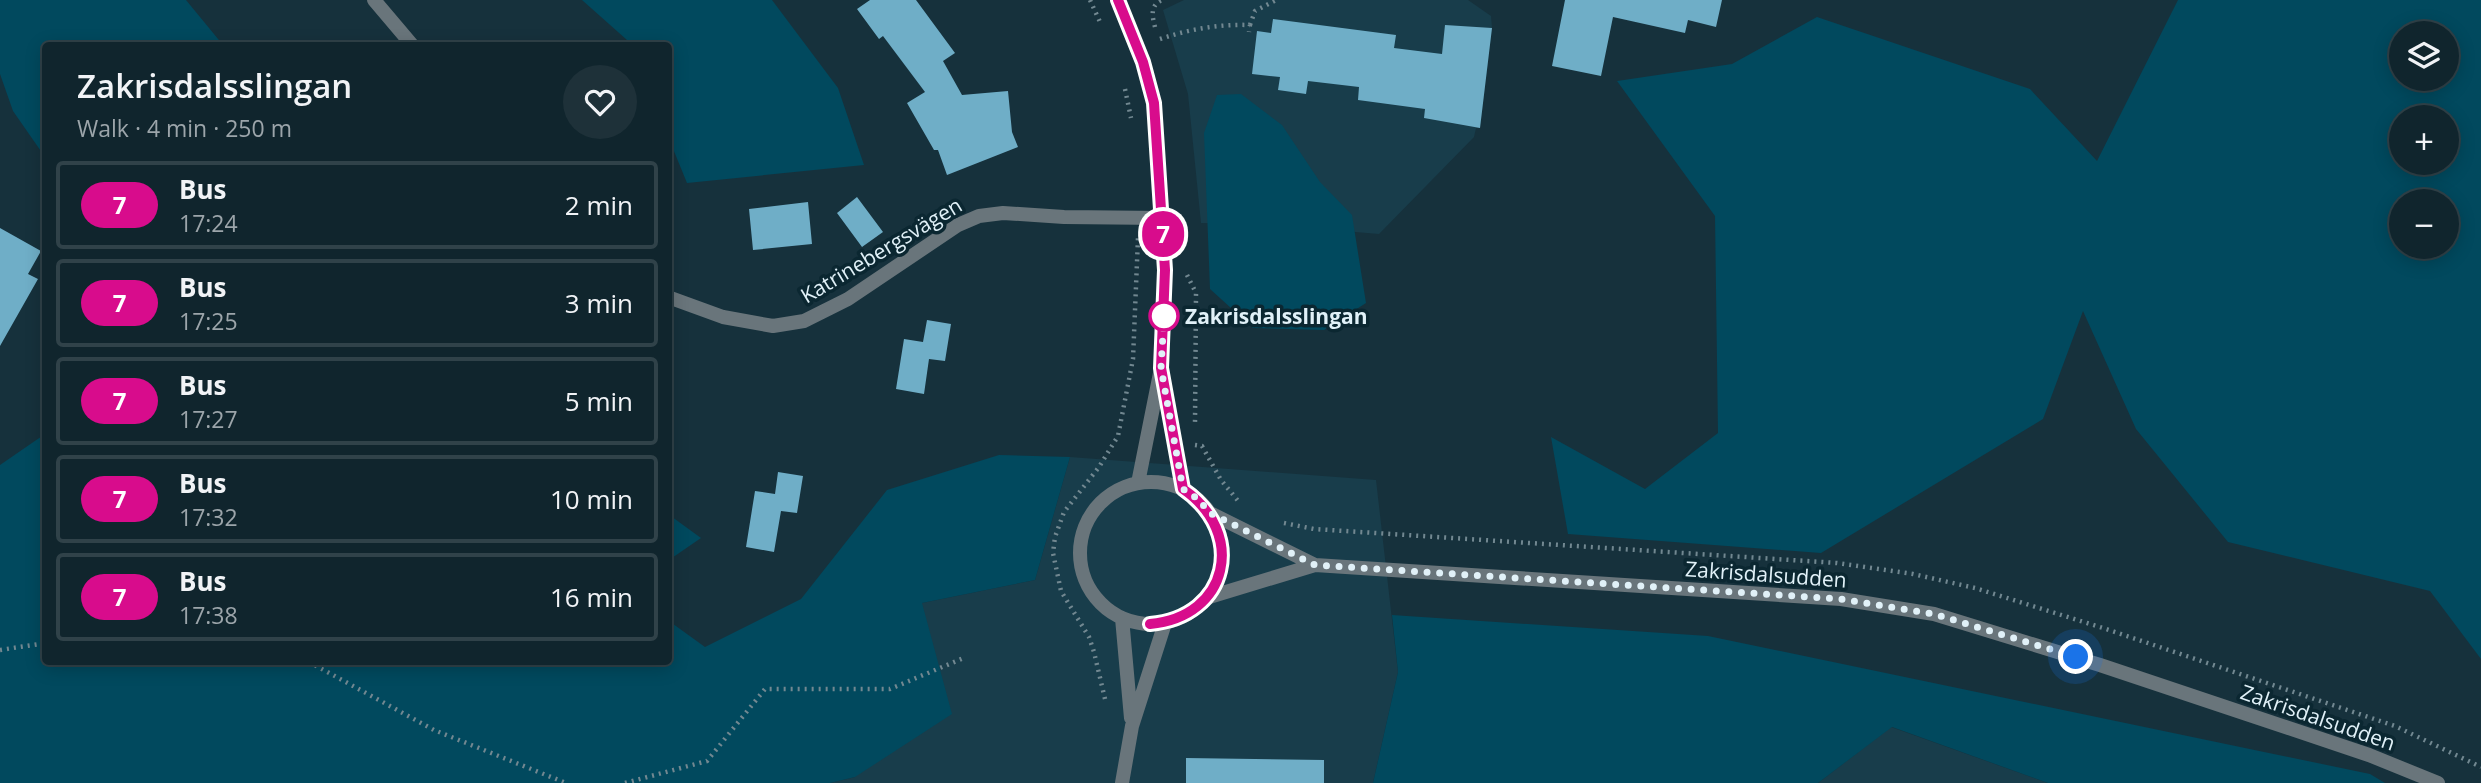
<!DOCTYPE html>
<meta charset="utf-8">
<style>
body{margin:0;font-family:"Open Sans",sans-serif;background:#1e3139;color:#f1f3f6;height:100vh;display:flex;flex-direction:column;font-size:26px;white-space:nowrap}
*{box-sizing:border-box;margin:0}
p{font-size:23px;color:#9ca5aa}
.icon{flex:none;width:38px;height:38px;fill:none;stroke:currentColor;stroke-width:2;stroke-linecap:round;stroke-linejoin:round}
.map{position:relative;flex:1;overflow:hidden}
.side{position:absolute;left:42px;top:42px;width:630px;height:623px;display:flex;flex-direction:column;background:#10252d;border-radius:7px;box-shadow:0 4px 18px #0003,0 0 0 2px #304249}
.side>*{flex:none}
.badge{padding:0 14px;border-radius:23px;font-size:24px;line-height:46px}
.controls{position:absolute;left:2389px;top:21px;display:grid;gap:14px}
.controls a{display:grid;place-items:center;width:70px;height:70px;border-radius:50%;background:#10252d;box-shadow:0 4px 18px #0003,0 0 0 2px #304249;font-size:35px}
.you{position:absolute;width:35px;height:35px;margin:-18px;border:5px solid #fff;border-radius:50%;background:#1a73e8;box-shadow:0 0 0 10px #1a73e833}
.map>.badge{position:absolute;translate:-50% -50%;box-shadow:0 0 0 4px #fff}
.round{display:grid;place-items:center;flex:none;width:74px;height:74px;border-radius:37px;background:#1e3139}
.overview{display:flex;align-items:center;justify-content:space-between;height:119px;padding:0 35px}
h1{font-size:33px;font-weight:600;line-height:52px}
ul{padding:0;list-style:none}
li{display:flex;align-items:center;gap:21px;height:88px;margin:0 14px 10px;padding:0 21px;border:4px solid #304249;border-radius:7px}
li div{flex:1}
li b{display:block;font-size:26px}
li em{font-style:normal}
li .badge{min-width:77px;font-weight:700;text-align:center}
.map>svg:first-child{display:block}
.built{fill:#183d4b}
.green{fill:#01495e;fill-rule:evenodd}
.building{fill:#6faec7}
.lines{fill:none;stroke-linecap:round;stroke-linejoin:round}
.path{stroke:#728891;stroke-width:4.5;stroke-dasharray:2 5;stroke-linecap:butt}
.street{stroke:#69757b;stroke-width:14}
.line-casing{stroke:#fff;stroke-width:16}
.line{stroke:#d80c8c;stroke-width:10}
.walk{stroke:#e1f1f8;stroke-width:7;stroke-dasharray:0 12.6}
.stop-dot{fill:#fff;stroke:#d80c8c;stroke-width:3.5}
.labels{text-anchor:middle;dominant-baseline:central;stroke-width:7;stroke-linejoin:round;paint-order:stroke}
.street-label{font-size:21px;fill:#e1f1f8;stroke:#0b2731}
.stop-label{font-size:21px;font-weight:bold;fill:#e1f1f8;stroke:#0b2731;text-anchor:start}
</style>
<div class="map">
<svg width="2481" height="783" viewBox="0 0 2481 783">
<rect width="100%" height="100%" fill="#16313c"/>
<path class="built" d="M1184 0H1468L1491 16 1492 28 1480 128H1476L1474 137 1379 234 1262 224 1201 223 1188 94 1163 10Z
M1070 457 1376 480 1398 672 1373 783H830L855 777 922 603 1035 580Z
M1891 727 2048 783H1818Z"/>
<path class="green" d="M0 0H186L223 45 46 46 45 157 13 111 0 74Z
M582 0H772L838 88 864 165 687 183 669 139 668 46 629 45 627 40Z
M2178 0H2481V659L2430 591 2228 542 2136 429 2083 311 2043 419 1821 553 1568 534 1551 437 1645 489 1718 433 1715 216 1617 81 1732 64 1817 17 2030 89 2097 161ZM2401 33H2446V79H2401ZM2401 117H2446V163H2401ZM2446 201V247H2401V201Z
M1241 94 1282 125 1320 182 1352 215 1366 303 1324 330 1253 328 1210 289 1204 133 1217 95Z
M45 434 46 662H668L669 621 705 647 801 599 887 490 999 455 1070 457 1035 580 922 603 952 714 855 777 830 783H0V465Z
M668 514 701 538 669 560H668Z
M1392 615 1708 636 2370 774 2385 783H2048L1892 727 1818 783H1373L1398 672Z"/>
<path class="building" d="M870 0H916L955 53 943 61 962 95 1008 91 1012 132 1018 147 947 175 938 150H934L907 103 925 92 883 36 879 39 857 9Z
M1565 0H1722L1716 27 1688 20 1685 33 1613 17 1601 76 1552 66Z
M1273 19 1396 35 1394 48 1442 54 1445 25 1492 28 1480 128 1424 118 1425 109 1358 100 1359 87 1308 81 1306 94 1278 90 1280 77 1252 74 1257 31 1271 33Z
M857 197 883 232 862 247 837 213Z
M808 202 812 244 753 250 749 209Z
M0 228 41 251 28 274 38 279 0 346Z
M927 320 951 324 945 361 929 359 924 394 896 389 904 339 923 342Z
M778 472 803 476 797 513 781 511 774 552 746 547 755 491 775 494Z
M1186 758 1324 760V783H1186Z"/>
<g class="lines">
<path class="path" d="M1090 0 1100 22
M1250 25 1255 11 1276 0
M1155 27C1152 16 1150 5 1162 0
M1160 39C1190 29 1219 24 1250 25L1249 32
M1125 89 1131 118
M1187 275 1196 293 1195 422
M1195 445 1202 446 1221 480 1239 502
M1284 523 1314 529 1837 563 1913 574 1975 588 2103 628 2395 726 2481 767
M0 650 46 643
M309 662 434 730 566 783
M1105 699 1094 652 1089 637 1061 591 1053 553 1055 537 1064 512 1099 467 1118 436 1133 359 1138 238
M625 783 707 761 765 689H890L966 657"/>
<path class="street" d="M374 0 413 46
M1118 0 1143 62 1154 103 1165 270 1161 368 1138 483
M668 297 723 317 773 326 804 321 848 299 958 225 979 216 1003 213 1064 217 1162 218
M1162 377 1183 489
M1080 553a71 71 0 1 1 142 0a71 71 0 1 1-142 0Z
M1210 513 1315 565
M1206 598 1315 565 1841 599 1934 614 2100 665 2369 755 2438 783
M1122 618 1131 718
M1122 783 1132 726 1165 623"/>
</g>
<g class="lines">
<defs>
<path id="line" d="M1118 0 1143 62 1154 103 1165 270 1161 368 1183 489C1247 533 1229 617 1150 624"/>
</defs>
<use href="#line" class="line-casing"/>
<use href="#line" class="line"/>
<path class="walk" d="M1164 316 1161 368 1183 489 1198 499 1210 513 1315 565 1841 599 1934 614 2076 657"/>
</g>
<circle class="stop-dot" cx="1164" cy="316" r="14"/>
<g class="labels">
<g class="street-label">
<text transform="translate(881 250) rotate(-31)">Katrinebergsvägen</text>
<text transform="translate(1766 574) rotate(4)">Zakrisdalsudden</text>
<text transform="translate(2318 717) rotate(19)">Zakrisdalsudden</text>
</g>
<g class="stop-label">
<text x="1185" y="316">Zakrisdalsslingan</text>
</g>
</g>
</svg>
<div class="controls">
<a><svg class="icon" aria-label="layers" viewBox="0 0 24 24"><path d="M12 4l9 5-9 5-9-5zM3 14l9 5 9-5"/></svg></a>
<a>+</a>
<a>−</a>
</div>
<div class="you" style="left:2076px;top:657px"></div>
<b class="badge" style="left:1163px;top:234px;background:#d80c8c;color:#fff">7</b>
<section class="side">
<div class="overview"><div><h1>Zakrisdalsslingan</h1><p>Walk · 4 min · 250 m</p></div><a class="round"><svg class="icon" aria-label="heart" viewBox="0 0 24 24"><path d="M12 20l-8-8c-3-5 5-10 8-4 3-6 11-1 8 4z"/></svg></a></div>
<ul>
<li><span class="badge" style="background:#d80c8c;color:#fff">7</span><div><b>Bus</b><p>17:24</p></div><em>2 min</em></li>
<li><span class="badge" style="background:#d80c8c;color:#fff">7</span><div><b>Bus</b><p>17:25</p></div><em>3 min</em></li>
<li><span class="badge" style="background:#d80c8c;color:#fff">7</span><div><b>Bus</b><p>17:27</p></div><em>5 min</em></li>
<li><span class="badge" style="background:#d80c8c;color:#fff">7</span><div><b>Bus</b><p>17:32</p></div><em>10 min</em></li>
<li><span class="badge" style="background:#d80c8c;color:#fff">7</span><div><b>Bus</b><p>17:38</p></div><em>16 min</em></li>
</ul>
</section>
</div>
